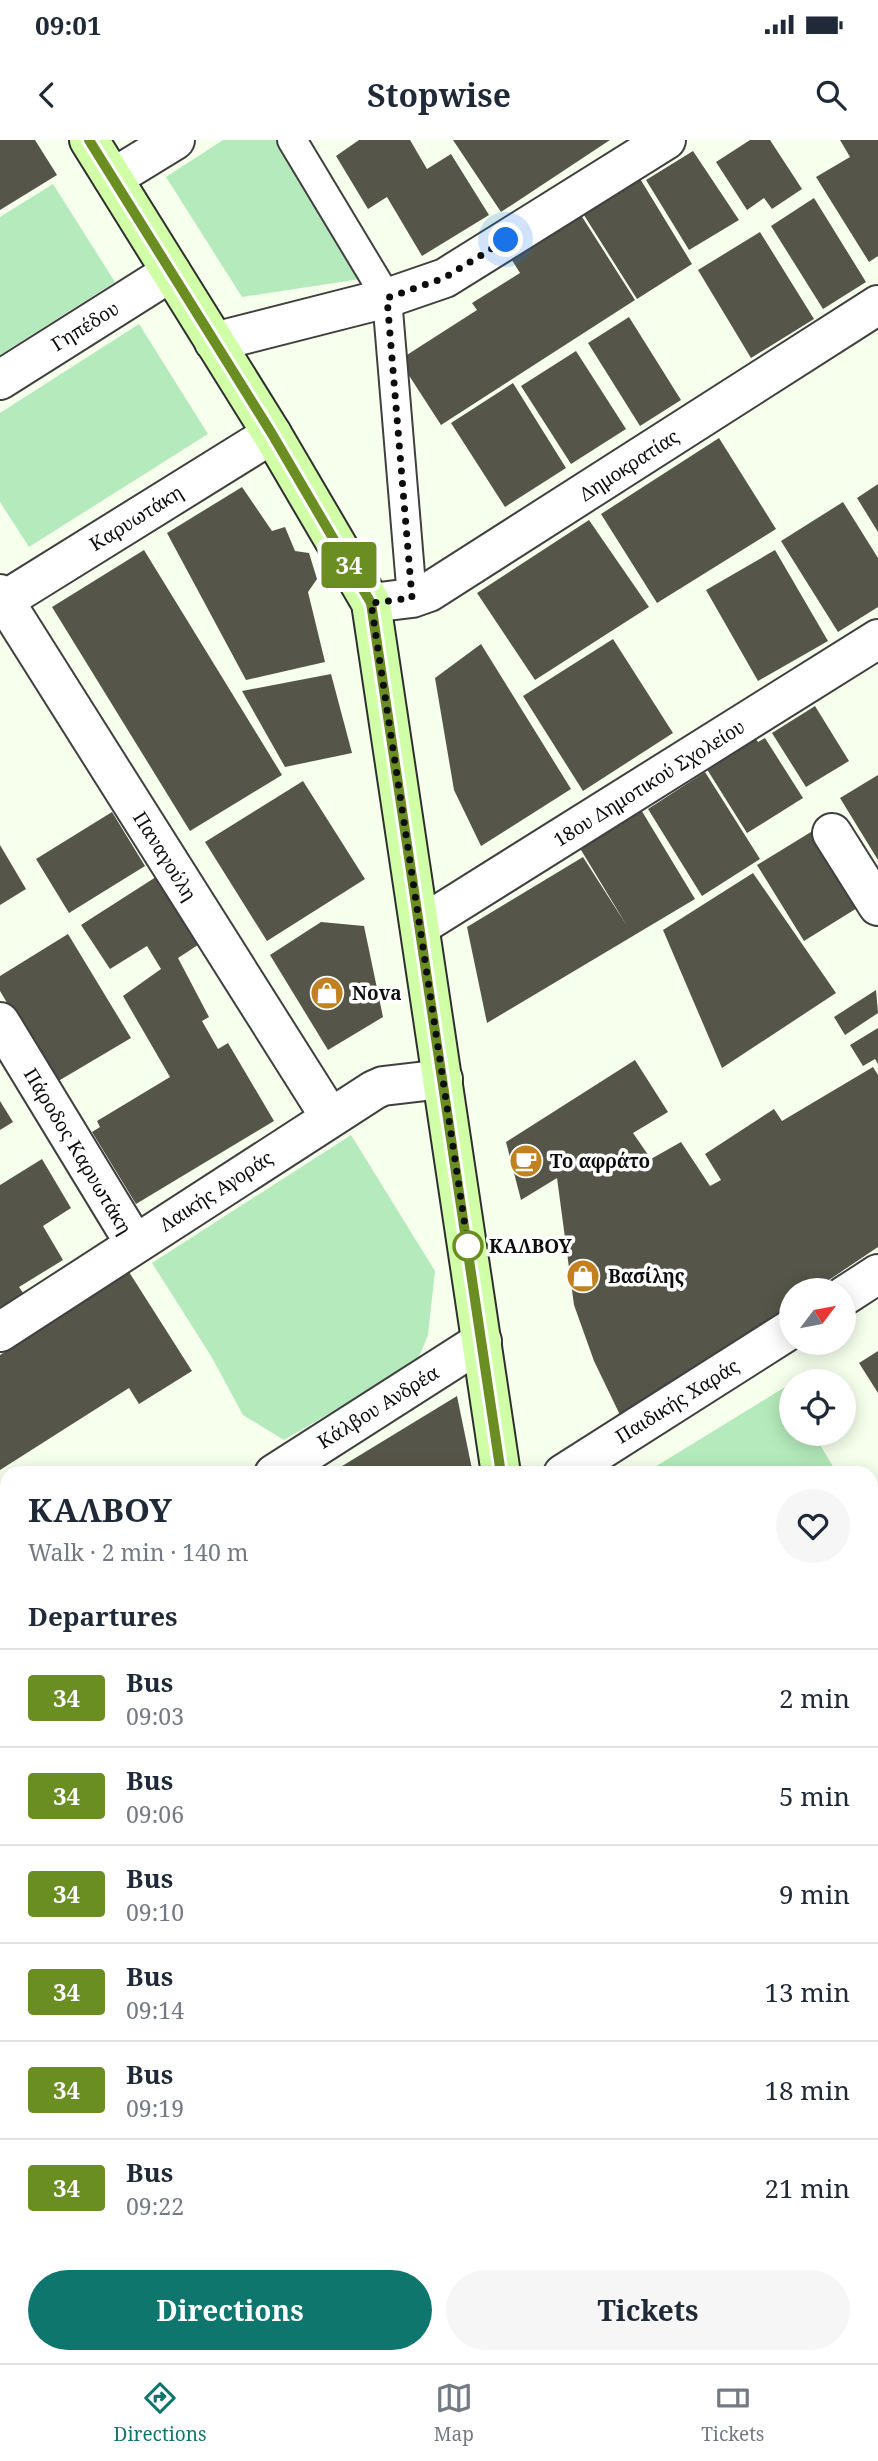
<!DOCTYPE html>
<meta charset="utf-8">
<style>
body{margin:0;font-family:"Noto Serif",serif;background:#f6f6f7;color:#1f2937;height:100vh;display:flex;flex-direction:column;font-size:26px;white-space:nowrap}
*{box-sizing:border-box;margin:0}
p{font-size:23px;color:#747a83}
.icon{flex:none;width:38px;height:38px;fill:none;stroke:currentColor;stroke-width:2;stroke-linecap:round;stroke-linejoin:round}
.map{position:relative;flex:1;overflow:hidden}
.side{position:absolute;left:0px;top:1326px;width:878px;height:898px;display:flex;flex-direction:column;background:#fff;border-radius:21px 21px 0 0;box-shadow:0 4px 18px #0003}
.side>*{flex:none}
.badge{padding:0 14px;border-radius:5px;font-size:24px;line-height:46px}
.needle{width:46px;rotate:58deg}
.controls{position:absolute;left:779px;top:1138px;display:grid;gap:14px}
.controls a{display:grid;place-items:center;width:77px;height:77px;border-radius:50%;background:#fff;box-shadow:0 4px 18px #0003;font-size:35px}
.you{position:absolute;width:35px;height:35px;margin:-18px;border:5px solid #fff;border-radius:50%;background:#1a73e8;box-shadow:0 0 0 10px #1a73e833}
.map>.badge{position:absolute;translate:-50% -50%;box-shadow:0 0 0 4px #fff}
h2{padding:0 28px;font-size:26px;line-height:63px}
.round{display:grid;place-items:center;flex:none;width:74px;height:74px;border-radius:37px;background:#f6f6f7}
.head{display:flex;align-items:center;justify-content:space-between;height:119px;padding:0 28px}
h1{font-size:33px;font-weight:700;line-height:52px}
.button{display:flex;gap:14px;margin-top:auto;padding:14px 28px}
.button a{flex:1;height:80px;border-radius:42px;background:#0f766e;color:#fff;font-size:28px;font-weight:700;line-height:80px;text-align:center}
.button a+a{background:#f6f6f7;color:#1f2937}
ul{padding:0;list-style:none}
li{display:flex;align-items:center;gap:21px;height:98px;padding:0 28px;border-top:2px solid #e0e1e3}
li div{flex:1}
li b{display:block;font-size:26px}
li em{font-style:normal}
li .badge{min-width:77px;font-weight:700;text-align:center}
.status{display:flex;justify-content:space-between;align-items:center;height:49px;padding:0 35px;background:#fff;direction:ltr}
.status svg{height:19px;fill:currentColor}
header{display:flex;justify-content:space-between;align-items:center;height:91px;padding:0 28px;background:#fff;font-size:32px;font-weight:700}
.dock{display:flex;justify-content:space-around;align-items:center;height:98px;border-top:2px solid #e0e1e3;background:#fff;font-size:19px;color:#747a83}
.dock a{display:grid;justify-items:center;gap:4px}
.dock .active{color:#0f766e}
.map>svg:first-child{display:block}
.green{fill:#b5ebbc}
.building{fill:#555649}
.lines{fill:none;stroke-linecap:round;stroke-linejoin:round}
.service-casing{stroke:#404040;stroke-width:32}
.pedestrian-casing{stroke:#404040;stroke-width:42}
.minor-casing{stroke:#404040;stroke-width:42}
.secondary-casing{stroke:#2f2f2f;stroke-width:42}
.service{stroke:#fff;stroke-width:28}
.pedestrian{stroke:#fff;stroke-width:38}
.minor{stroke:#fff;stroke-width:38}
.secondary{stroke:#d0ffa8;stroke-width:38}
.line-casing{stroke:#fff;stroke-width:16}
.line{stroke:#6b8e23;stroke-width:10}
.walk{stroke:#0d0d0d;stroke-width:7;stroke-dasharray:0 12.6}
.stop-dot{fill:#fff;stroke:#6b8e23;stroke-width:3.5}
.labels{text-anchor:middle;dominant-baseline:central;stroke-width:7;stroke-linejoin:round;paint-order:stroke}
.street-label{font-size:19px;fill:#0d0d0d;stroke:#fff}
.poi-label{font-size:19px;font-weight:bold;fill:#0d0d0d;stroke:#fff;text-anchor:start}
.stop-label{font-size:19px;font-weight:bold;fill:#0d0d0d;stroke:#fff;text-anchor:start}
</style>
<div class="status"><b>09:01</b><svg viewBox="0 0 49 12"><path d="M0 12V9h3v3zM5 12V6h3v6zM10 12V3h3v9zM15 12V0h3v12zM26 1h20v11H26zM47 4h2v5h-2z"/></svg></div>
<header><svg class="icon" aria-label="back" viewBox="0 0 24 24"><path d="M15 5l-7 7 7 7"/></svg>Stopwise<svg class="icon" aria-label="search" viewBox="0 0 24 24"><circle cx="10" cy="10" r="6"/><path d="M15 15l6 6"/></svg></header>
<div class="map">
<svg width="878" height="2223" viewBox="0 0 878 2223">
<rect width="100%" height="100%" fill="#f7ffed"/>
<path class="green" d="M223 0H282L367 138 242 157 166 37Z
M53 44 115 142 0 215V77Z
M139 184 208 294 29 407 0 362V273Z
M351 995 435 1131 428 1195 417 1222 284 1300 243 1275 211 1216 152 1123Z
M785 1247 791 1256V1293H813L837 1333H645Z"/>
<path class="building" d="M0 0H35L57 35 0 70Z
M359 0H410L427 29 451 14 489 75 422 116 387 57 368 69 336 16Z
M453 0H610L501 72Z
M750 0H770L802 49 772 69 764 58 747 70 716 22Z
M840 0H878V116L869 122 816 37 850 17Z
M693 11 739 80 689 110 646 40Z
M639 37 692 124 637 159 582 72Z
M814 58 866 142 823 169 771 86Z
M579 72 635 160 441 285 399 220 477 170 472 163 520 133 510 117Z
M760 92 814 179 751 218 698 130Z
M629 177 681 260 640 286 588 203Z
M576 211 626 289 571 324 521 246Z
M513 243 566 328 505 367 451 283Z
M719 298 776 389 657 463 601 374Z
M878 344V392L857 358Z
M242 347 272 391 285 387 295 411 309 413 317 439 308 452 325 522 246 540 167 393Z
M843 362 878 418V467L838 492 781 401Z
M589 380 649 467 535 540 477 453Z
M144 410 282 635 190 691 52 467Z
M775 410 828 501 758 541 706 450Z
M613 499 673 593 583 651 523 556Z
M481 504 571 649 481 706 454 650 435 538Z
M331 534 352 613 285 627 242 551Z
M815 566 849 621 806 647 772 593Z
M752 592 758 602 765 598 803 658 747 693 703 623Z
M705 632 760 719 702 756 648 669Z
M878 635V720L840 658Z
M303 641 365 739 267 801 205 702Z
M640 668 695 759 487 883 467 787 583 717 627 786 578 705Z
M112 672 145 726 69 773 36 719Z
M824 684 870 760 804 801 757 725Z
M0 705 26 749 0 765Z
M753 733 836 853 722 928 663 790Z
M159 735 201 803 178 818 209 877 202 881 218 909 228 903 274 981 136 1064 92 992 100 987 97 981 170 937 123 856 161 829 147 806 110 829 81 785Z
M321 782 364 786 383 877 328 910 270 815Z
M68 794 131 898 55 943 0 851V836Z
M876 850 878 873 845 895 834 877Z
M878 888V924L875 919 863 926 850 905Z
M635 920 668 972 633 993 651 1019 681 1002 710 1046 721 1040 705 1014 774 969 782 981 873 927 878 935V1107L814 1150H791V1165L620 1275 594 1221 574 1165 557 1038 521 1060 506 1002Z
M0 961 13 982 0 990Z
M42 1019 71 1068 43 1086 63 1120 19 1147 26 1157 0 1173V1045Z
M129 1132 192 1231 139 1264 129 1248 0 1330V1215Z
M878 1211V1253L859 1223Z
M457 1256 473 1334H329Z
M0 1387 4 1394 7 1392V1481L0 1485Z
M7 1536V1651L0 1655V1540Z
M878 1620V2018L872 2022V1624Z
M7 1659V1770L0 1775V1664Z
M7 1827V2107L0 2112V1831Z
M878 2091V2199L872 2188V2095Z
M117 2217H225L229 2223H108Z
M705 2217H839L843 2223H709Z"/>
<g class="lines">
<defs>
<path id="service" d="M292 0 387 158 412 458"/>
<path id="pedestrian" d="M0 240 171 132"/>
<path id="minor" d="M113 38 175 0
M214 202 387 158 445 138 666 0
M0 454 330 977
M0 463 272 294
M371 463 412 458 429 452 878 165
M832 693 878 766
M420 786 878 499
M0 882 135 1104
M844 1156 878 1134
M0 1192 374 950 383 946 443 939
M274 1334 482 1201
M563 1334 791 1189
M872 1485 878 1481
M0 1507 7 1503
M0 1806 7 1802
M0 2122 7 2118"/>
<path id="secondary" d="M89 0 272 294 371 463 501 1334
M633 2217V2223"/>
</defs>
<use href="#service" class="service-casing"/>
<use href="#pedestrian" class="pedestrian-casing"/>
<use href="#minor" class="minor-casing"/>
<use href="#secondary" class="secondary-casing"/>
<use href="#service" class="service"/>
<use href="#pedestrian" class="pedestrian"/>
<use href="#minor" class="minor"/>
<use href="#secondary" class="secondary"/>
</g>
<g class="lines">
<defs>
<path id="line" d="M89 0 272 294 371 463 501 1334"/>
</defs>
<use href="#line" class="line-casing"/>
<use href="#line" class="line"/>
<path class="walk" d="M468 1106 371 463 412 458 387 158 444 138 506 100"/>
</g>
<defs>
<symbol id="shop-disc" viewBox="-11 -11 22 22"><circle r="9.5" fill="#c28120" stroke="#fff"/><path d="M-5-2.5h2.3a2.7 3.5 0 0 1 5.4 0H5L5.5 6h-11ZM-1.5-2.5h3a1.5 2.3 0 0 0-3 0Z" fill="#fff"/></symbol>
<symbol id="cafe-disc" viewBox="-11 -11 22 22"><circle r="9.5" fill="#c28120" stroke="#fff"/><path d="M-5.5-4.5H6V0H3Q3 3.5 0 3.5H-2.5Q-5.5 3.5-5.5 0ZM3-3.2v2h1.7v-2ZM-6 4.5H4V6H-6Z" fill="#fff"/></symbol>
</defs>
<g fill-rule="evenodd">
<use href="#shop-disc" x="308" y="834" width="38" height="38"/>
<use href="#cafe-disc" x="507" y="1002" width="38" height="38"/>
<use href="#shop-disc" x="564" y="1117" width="38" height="38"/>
</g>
<circle class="stop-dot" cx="468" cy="1106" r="14"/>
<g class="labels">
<g class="street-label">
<text transform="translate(85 186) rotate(-32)">Γηπέδου</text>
<text transform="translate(629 325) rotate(-33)">Δημοκρατίας</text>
<text transform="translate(136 378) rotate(-32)">Καρυωτάκη</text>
<text transform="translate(649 643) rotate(-32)">18ου Δημοτικού Σχολείου</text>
<text transform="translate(165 716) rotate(58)">Παναγούλη</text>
<text transform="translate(78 1011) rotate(59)">Πάροδος Καρυωτάκη</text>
<text transform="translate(216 1051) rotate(-33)">Λαικής Αγοράς</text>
<text transform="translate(677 1261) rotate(-32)">Παιδικής Χαράς</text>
<text transform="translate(378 1267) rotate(-32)">Κάλβου Ανδρέα</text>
</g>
<g class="poi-label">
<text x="352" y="853">Nova</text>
<text x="550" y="1021">Το αφράτο</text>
<text x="608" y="1136">Βασίλης</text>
</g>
<g class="stop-label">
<text x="489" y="1106">ΚΑΛΒΟΥ</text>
</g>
</g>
</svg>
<div class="controls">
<a><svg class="needle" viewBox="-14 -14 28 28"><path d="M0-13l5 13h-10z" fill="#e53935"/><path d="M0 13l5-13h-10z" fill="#747a83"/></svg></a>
<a><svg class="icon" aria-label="locate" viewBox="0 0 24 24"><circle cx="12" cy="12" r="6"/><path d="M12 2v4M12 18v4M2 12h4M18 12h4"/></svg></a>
</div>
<div class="you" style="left:506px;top:100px"></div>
<b class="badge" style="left:349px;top:425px;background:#6b8e23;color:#fff">34</b>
<section class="side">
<div class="head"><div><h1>ΚΑΛΒΟΥ</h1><p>Walk · 2 min · 140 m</p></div><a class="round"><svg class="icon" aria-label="heart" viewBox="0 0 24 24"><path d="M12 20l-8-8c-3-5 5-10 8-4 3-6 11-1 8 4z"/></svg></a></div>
<h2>Departures</h2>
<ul>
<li><span class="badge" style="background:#6b8e23;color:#fff">34</span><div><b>Bus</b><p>09:03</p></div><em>2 min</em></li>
<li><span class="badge" style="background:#6b8e23;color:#fff">34</span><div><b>Bus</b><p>09:06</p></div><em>5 min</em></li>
<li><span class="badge" style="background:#6b8e23;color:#fff">34</span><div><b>Bus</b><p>09:10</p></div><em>9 min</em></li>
<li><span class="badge" style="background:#6b8e23;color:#fff">34</span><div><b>Bus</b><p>09:14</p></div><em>13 min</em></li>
<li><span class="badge" style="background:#6b8e23;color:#fff">34</span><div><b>Bus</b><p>09:19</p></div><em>18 min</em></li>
<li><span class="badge" style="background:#6b8e23;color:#fff">34</span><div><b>Bus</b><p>09:22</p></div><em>21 min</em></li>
</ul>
<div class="button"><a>Directions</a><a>Tickets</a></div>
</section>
</div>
<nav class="dock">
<a class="active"><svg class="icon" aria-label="directions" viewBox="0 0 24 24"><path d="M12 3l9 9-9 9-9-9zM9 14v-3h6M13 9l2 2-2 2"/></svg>Directions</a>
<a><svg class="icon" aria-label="map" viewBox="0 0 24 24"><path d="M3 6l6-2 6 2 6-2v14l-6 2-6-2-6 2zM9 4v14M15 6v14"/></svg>Map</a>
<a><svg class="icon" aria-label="tickets" viewBox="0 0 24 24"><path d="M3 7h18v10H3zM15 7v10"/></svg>Tickets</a>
</nav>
